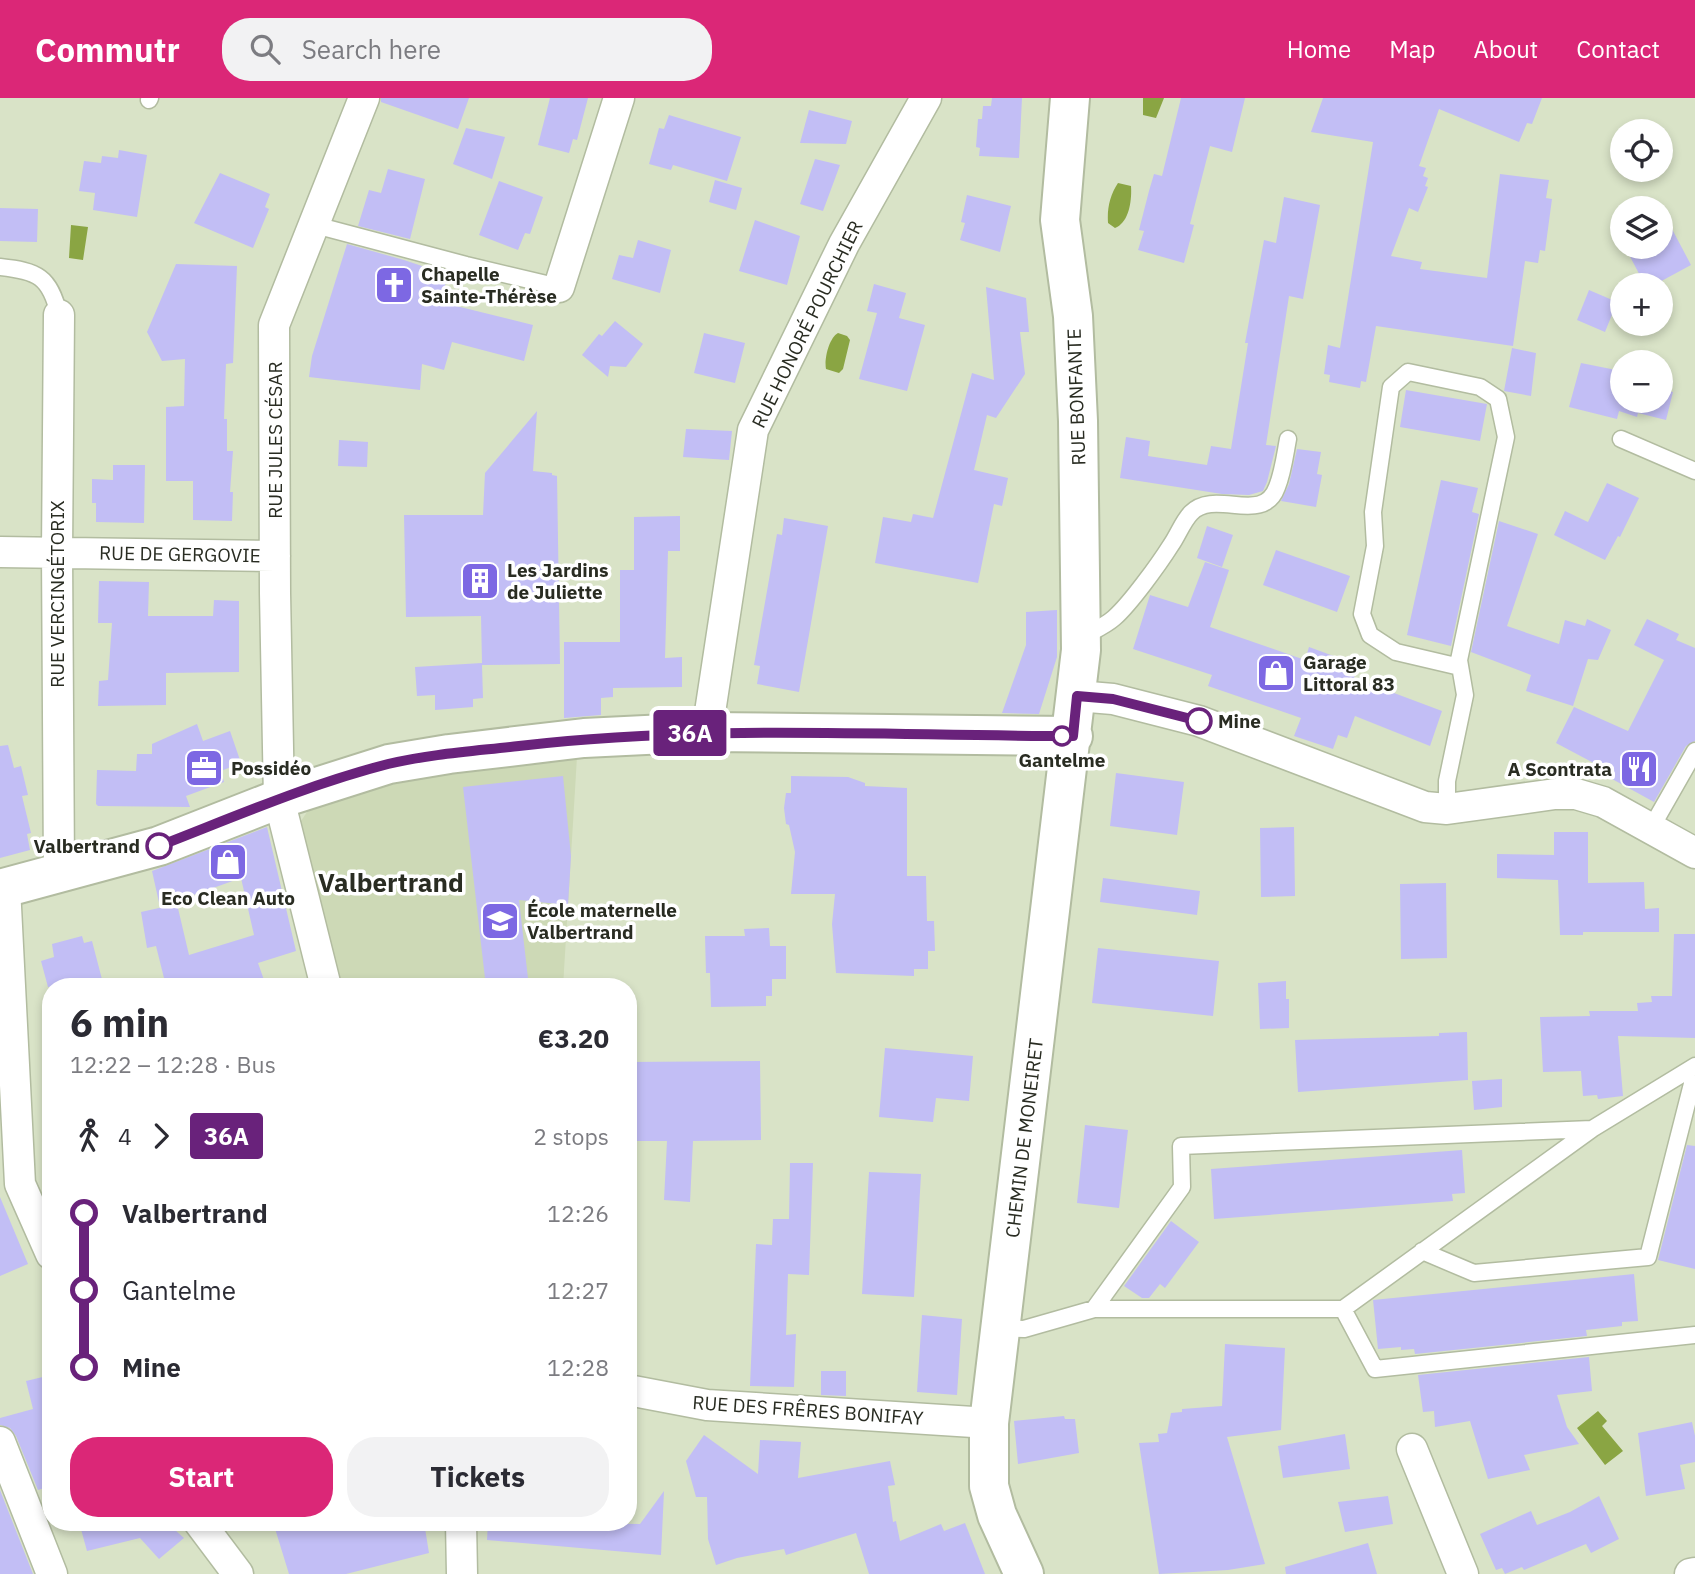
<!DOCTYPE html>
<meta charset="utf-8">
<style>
body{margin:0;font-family:"IBM Plex Sans",sans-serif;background:#f2f2f3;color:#2b2b33;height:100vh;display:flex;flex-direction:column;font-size:26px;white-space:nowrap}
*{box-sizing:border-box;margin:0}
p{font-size:23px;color:#7c7c81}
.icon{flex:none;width:38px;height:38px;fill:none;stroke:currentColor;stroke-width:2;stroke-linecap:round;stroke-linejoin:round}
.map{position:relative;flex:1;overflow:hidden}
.sheet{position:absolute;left:42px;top:880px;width:595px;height:553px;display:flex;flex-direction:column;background:#fff;border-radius:28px;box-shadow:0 4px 10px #0003}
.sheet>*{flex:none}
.badge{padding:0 14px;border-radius:5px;font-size:24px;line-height:46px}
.buttons{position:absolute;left:1610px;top:21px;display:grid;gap:14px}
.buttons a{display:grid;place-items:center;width:63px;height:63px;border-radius:50%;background:#fff;box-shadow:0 4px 10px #0003;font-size:35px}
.map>.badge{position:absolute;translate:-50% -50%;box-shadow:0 0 0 4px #fff}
.legs{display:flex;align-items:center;gap:10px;height:77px;padding:0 28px;font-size:23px}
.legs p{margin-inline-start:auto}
.summary{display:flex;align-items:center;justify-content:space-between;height:119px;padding:0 28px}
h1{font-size:38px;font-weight:800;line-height:52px}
.cta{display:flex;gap:14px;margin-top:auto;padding:14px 28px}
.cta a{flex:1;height:80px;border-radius:28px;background:#db2777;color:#fff;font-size:28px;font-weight:800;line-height:80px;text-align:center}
.cta a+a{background:#f2f2f3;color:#2b2b33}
ul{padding:0 28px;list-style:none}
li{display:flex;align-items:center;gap:24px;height:77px;font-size:26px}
li i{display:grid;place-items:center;width:10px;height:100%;margin:0 9px;background:currentColor}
li i::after{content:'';width:18px;height:18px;margin:-9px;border:5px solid;border-radius:50%;background:#fff}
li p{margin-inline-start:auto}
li:first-child i{background:linear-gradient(#0000 50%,currentColor 0)}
li:last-child i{background:linear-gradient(currentColor 50%,#0000 0)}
header{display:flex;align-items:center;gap:42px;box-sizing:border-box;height:98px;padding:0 35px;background:#db2777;color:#fff}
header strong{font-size:33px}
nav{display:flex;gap:38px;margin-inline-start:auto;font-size:24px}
.search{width:490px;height:63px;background:#f2f2f3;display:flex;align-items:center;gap:18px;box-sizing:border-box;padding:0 24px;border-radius:28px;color:#7c7c81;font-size:26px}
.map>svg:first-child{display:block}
.built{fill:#cdd9b6}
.water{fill:#8aa543}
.building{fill:#c2bef5}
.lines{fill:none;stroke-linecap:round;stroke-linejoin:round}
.lane-casing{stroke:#b2bca0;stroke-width:19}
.street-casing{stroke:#b2bca0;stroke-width:33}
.secondary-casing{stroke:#b2bca0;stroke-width:42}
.lane{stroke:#fff;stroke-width:16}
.street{stroke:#fff;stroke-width:30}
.secondary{stroke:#fff;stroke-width:38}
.line-1-casing{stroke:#fff;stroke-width:16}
.line-1{stroke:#69227b;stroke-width:10}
.stop-1-dot{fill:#fff;stroke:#69227b;stroke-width:3.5}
.labels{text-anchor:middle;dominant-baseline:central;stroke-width:7;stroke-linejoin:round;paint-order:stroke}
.poi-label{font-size:19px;font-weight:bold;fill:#292c22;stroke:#fff;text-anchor:start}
.street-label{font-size:19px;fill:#292c22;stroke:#fff}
.stop-label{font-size:19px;font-weight:bold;fill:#292c22;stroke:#fff;text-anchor:start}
.district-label{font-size:26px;font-weight:bold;fill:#292c22;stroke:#fff}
</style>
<header>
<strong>Commutr</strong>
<div class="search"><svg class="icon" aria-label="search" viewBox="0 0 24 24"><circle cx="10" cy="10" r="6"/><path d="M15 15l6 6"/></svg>Search here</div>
<nav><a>Home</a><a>Map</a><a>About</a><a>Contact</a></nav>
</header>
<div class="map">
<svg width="1695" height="1476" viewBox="0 0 1695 1476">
<rect width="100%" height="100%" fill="#d9e3c7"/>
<path class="built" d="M577 659 563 889H340L301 723 311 708 394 680Z"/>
<path class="water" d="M1143 0H1164L1156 20 1143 17Z
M1118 85 1131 88C1132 103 1129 125 1115 130L1108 125C1107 110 1110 97 1118 85Z
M71 127 88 129 83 162 69 160Z
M838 235 847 238 850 242 843 271 839 275 826 271C824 261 829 240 838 235Z
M1598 1313 1607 1323 1602 1328 1623 1353 1605 1367 1577 1330Z"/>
<path class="building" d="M381 0H469L458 31 381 4Z
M550 0H588L577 42 573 41 569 55 538 47Z
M992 0H1022L1019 60 979 58 980 50 976 49 978 21H982L983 8H991Z
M1181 0H1245L1232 54 1210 48 1190 126 1194 127 1184 165 1138 152 1144 133 1139 132 1149 93 1154 76 1162 78Z
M1323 0H1542L1532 26 1527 25 1519 44 1439 11 1419 68 1426 70 1423 78 1428 80 1425 88 1428 89 1418 114 1409 110 1391 158 1422 164 1420 171 1487 180 1500 76 1549 82 1546 100 1552 101 1545 153 1540 152 1538 165 1525 163 1513 248 1376 228 1366 284 1361 283 1360 290 1329 284 1330 277 1324 276 1328 247 1340 250 1373 44 1311 34Z
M809 12 852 23 846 46 800 45Z
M669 17 741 39 727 83 673 67 671 72 649 66 659 30 664 31Z
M466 30 505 39 492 81 453 66Z
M119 52 147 57 137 119 93 112 95 95 79 93 84 63 101 65 102 58 118 60Z
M815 61 840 67 823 113 800 106Z
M388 71 425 81 410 141 358 128 369 92 381 95Z
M220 75 270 96 265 109 269 111 253 150 194 125Z
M715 82 742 90 736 112 709 104Z
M499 83 543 99 530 136 525 135 518 152 479 137Z
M967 97 1011 108 1000 154 960 142 965 125 961 124Z
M1284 99 1320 107 1303 201 1289 198 1266 347 1276 348 1267 384 1263 393 1249 397 1222 396 1120 380 1126 339 1150 343 1148 358 1207 367 1211 348 1231 351 1248 245H1245L1264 142 1276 145Z
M0 110 38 111 37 144 0 143Z
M1663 114 1691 167 1654 187H1645L1625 149H1661V116Z
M755 122 800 138 787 187 739 173Z
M638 142 671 152 660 195 612 181 619 157 633 160Z
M347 146 404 162 428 170 427 174 447 181 440 204 533 227 524 263 452 244 444 272 422 266 420 292 309 279 312 258Z
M176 166 237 168 233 265 226 266 224 321H227V353H233L230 394H233L232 423 193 422V383H166V309L184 308 185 261 162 263 147 234Z
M874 186 906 195 899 220 925 227 907 293 859 281 877 215 867 213Z
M986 189 1026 200 1029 234H1020L1025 276 996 320 987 317 974 372 1008 380 1002 408 994 406 978 485 875 465 883 419 911 424 913 416 933 420 972 275 994 282Z
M1589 192 1617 204 1605 234 1577 222Z
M615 223 643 246 626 269 610 268 608 279 582 257 599 236 602 238Z
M704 235 745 245 735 285 694 275Z
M1512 250 1536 255 1531 298 1504 293Z
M1581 265 1621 273 1619 280H1622V303H1661V291L1673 294 1666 322 1638 315 1637 319 1619 313 1617 321 1569 309Z
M1406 292 1487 306 1480 343 1400 329Z
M537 313 533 373 552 375V377L557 378 560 566 482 567 483 600 473 601V609L435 612V597L417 598 415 569 482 565 481 518 406 519 404 417H483L485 375Z
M686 331 732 333 729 362 683 359Z
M339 342 368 344 367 369 338 368Z
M1297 351 1321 354 1317 376 1322 377 1316 409 1281 403 1289 386Z
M113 367H145L144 425 96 424V405H92V381L113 382Z
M1441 382 1478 390 1472 414 1479 416 1451 548 1407 537Z
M1607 385 1639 400 1620 439 1618 438 1605 462 1554 437 1565 413 1588 424Z
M680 418V453H668L665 560 682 559V589L613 590V599L601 600V617L564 620V544H620V472H634V419Z
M784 420 828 428 799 594 757 586 760 568 754 567 777 436 782 437Z
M1499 423 1538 436 1507 528 1559 546 1565 522 1585 528 1587 521 1611 532 1598 562 1588 561 1573 608 1526 593 1531 577 1471 554Z
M1207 428 1233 437 1222 469 1197 460Z
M1276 452 1350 478 1337 514 1263 487Z
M1205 464 1229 472 1210 529 1305 562 1309 549 1358 567 1354 580 1442 613 1430 648 1355 618 1347 640 1338 637 1333 651 1294 638 1301 620 1208 588 1212 577 1133 551 1150 497 1188 509Z
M99 483 149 484 148 518H213L214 502 239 503V574L166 575V607L98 608 99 583 108 582 112 525H98Z
M1057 512V559L1039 616 1002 615 1026 547V514Z
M1647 521 1679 536 1676 542 1695 550V643L1686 648 1654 704 1603 676 1605 671 1556 645 1574 609 1628 633 1664 562 1634 547Z
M197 626 203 643 230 633 241 665 221 673 224 684 186 698 190 709 98 708 96 706 97 672 136 673 137 656H152V646Z
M8 647 14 670 21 668 28 697 22 698 31 735 27 736 30 752 0 760V648Z
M1116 675 1184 684 1177 737 1110 728Z
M563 678 571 758 568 807 519 802 529 889H486L463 689Z
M791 678 848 679 865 685V688L907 690V778H926L927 823H934L935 853H928V871H914V878L836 875 832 826 835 796H791L795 754 789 727 786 726 784 710 786 695H791Z
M267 729 296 853 258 865 264 882 242 889H183L182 884 166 888 156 848 147 850 141 814 177 806 189 857 254 837 241 780 160 809 152 773Z
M1294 729 1295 798 1261 799 1260 730Z
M1554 734H1588V785L1644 784 1645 811 1659 810V834H1583V837H1560L1558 782 1497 780V756L1554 757Z
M1103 780 1200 793 1197 817 1100 804Z
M1446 785 1447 860 1401 861 1400 786Z
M769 830 770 848H786V881H772V898H766V908L711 909 710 875H706L705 838H745L744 831Z
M1674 836H1695V940L1618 938 1623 998 1598 1001 1597 997 1583 998 1581 973 1543 974 1540 919 1590 918 1589 913H1638L1637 905 1652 904 1651 898H1672Z
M82 838 84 845 92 843 104 889H48L41 863 54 859 52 846Z
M1098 850 1219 863 1213 918 1092 905Z
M1286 883V901H1289V930L1260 931 1258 885Z
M1467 934 1468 982 1298 994 1295 942 1439 938V935Z
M885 950 973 958 969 1003 936 1000 933 1024 879 1019Z
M760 963 761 1042 693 1043 690 1104 664 1102 667 1043H628V964Z
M1502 981V1009L1474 1012 1472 983Z
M1085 1027 1128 1032 1119 1110 1077 1105Z
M1687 1047 1695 1048V1171L1658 1162Z
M1462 1052 1465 1095 1452 1096 1453 1103 1214 1121 1211 1071Z
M790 1065H813L809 1177 788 1176 786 1237 796 1236 794 1289 750 1288 756 1146 772 1147 773 1121H789Z
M869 1074 921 1076 914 1199 862 1196Z
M0 1099 28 1166 0 1178Z
M1171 1123 1199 1144 1165 1190 1160 1186 1149 1200H1142L1124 1188Z
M1634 1176 1638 1223 1622 1224V1228L1586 1232 1587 1238 1415 1256 1414 1251 1401 1252V1249L1378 1251 1373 1202Z
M922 1217 962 1221 957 1297 917 1294Z
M1225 1246 1285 1250 1281 1332 1227 1339 1265 1466 1228 1472 1159 1476 1139 1345 1159 1344 1158 1336 1167 1335 1171 1315 1182 1314V1311L1222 1308Z
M1589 1259 1592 1293 1557 1297 1567 1329 1579 1346 1524 1357 1530 1372 1488 1381 1470 1323 1435 1329 1434 1313 1423 1314 1418 1277Z
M821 1273H846V1298L821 1297Z
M51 1277V1388L38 1392 16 1338 10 1330 0 1327V1320L33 1311 26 1283Z
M1064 1318 1065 1321H1075L1079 1355 1018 1366 1014 1323Z
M1692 1324 1695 1338V1364L1680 1367 1685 1391 1646 1398 1638 1335Z
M1345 1336 1350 1371 1283 1380 1278 1348Z
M704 1337 758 1376 760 1342 801 1344 798 1380 890 1363 895 1387 888 1388 893 1424 896 1423 900 1443 941 1426 944 1433 965 1425 985 1476H869L856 1435 786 1457 784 1451 737 1460 716 1467 708 1441 707 1399H696L686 1363Z
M0 1392 33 1476H0Z
M664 1393 661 1457 487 1442 488 1424 640 1426Z
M1388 1398 1393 1426 1345 1434 1338 1404Z
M1599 1398 1619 1441 1591 1455 1586 1446 1524 1472 1522 1469 1505 1476 1502 1470 1496 1472 1480 1436 1531 1413 1537 1427 1570 1414Z
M79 1424H166L184 1440 159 1461 140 1440 87 1453Z
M273 1424H424L429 1455 346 1476H289Z
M1368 1445 1377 1476H1286L1285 1469Z"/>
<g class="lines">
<defs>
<path id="lane" d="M149 2 150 0
M315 127 466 167 559 189
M0 169C37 173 50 178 59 217
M1621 341 1695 373
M1082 539C1093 533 1105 528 1114 520 1130 506 1159 466 1171 447 1178 437 1183 423 1191 415 1215 390 1263 428 1277 389 1283 374 1285 357 1288 341
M1447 711V683L1465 597 1459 562 1506 339 1498 301 1480 289 1408 274 1391 289 1373 414 1375 448 1362 516 1370 537 1396 554 1460 569
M1650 732 1695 653
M1422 1153 1474 1175 1648 1159 1695 974
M1094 1211 1182 1089 1181 1048 1592 1031 1695 968
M1343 1211 1592 1031
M1002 1230 1024 1231 1094 1211H1343L1375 1271 1695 1237"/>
<path id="street" d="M559 189 619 0
M0 454 275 458
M1077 598 1113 601 1199 623 1425 709 1447 711 1555 696H1576L1603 704 1695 755
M707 634 753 332 844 146 926 0
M59 775 57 454 59 217
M5 789 20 1086 51 1156
M326 889 279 701 275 495 274 227 364 0
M628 1292 707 1307 989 1325
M0 1344 52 1476
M1412 1351 1463 1476
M199 1424 238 1476
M461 1424 462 1476
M1690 1476 1695 1475"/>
<path id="secondary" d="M0 791 159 748 279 701 389 666 449 656 584 640 707 634 1073 638
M1024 1476 997 1417 989 1388V1325L1081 552 1078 323 1073 218 1060 122 1070 0"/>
</defs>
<use href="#lane" class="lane-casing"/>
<use href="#street" class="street-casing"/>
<use href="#secondary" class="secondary-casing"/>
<use href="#lane" class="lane"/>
<use href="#street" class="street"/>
<use href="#secondary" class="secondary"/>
</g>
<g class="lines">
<defs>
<path id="line-1" d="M159 748C234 719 310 686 388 666 430 656 476 653 519 648 703 626 888 638 1073 638L1077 598 1113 601 1199 623"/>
</defs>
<use href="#line-1" class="line-1-casing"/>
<use href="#line-1" class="line-1"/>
</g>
<defs>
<symbol id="church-square" viewBox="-11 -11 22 22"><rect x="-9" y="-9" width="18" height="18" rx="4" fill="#7d68e3" stroke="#fff"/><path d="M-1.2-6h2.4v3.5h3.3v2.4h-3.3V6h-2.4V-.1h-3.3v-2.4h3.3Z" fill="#fff"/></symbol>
<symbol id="building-square" viewBox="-11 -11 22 22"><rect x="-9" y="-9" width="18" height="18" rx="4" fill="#7d68e3" stroke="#fff"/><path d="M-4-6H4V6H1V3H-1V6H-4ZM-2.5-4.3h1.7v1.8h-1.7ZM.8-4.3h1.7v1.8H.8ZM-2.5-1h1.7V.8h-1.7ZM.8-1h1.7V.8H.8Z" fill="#fff"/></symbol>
<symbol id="shop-square" viewBox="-11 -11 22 22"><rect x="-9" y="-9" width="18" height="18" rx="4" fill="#7d68e3" stroke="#fff"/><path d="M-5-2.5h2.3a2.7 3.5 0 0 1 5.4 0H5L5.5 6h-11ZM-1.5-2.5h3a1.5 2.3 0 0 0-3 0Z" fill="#fff"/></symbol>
<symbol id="office-square" viewBox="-11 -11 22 22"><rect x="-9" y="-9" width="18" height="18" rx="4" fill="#7d68e3" stroke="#fff"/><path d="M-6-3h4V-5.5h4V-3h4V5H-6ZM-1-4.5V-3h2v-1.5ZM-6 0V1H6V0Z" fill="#fff"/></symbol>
<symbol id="restaurant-square" viewBox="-11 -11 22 22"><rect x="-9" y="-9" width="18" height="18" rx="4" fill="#7d68e3" stroke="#fff"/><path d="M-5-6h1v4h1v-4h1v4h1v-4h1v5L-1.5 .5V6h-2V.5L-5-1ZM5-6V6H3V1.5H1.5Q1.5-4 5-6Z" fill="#fff"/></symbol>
<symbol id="school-square" viewBox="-11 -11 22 22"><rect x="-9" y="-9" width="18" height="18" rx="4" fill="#7d68e3" stroke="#fff"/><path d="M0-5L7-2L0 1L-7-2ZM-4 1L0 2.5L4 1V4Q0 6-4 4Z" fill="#fff"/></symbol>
</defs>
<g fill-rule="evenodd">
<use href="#church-square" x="372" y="165" width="44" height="44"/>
<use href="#building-square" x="458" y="461" width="44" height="44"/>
<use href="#shop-square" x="1254" y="553" width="44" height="44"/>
<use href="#office-square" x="182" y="648" width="44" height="44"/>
<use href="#restaurant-square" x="1617" y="649" width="44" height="44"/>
<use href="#shop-square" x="206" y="742" width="44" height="44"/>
<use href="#school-square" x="478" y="801" width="44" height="44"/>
</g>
<g class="stop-1-dot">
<circle cx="1199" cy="623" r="12"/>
<circle cx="1062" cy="638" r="9"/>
<circle cx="159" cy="748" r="12"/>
</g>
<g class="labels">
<g class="poi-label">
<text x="421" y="176">Chapelle<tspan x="421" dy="22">Sainte-Thérèse</tspan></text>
<text x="507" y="472">Les Jardins<tspan x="507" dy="22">de Juliette</tspan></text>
<text x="1303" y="564">Garage<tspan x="1303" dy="22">Littoral 83</tspan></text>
<text x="231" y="670">Possidéo</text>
<text x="1612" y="671" text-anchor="end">A Scontrata</text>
<text x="228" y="800" text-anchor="middle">Eco Clean Auto</text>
<text x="527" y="812">École maternelle<tspan x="527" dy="22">Valbertrand</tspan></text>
</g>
<g class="street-label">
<text transform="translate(807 226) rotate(-64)">RUE HONORÉ POURCHIER</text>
<text transform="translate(1076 299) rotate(-92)">RUE BONFANTE</text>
<text transform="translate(275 342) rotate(-90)">RUE JULES CÉSAR</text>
<text transform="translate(180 456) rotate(1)">RUE DE GERGOVIE</text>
<text transform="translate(57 496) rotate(-90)">RUE VERCINGÉTORIX</text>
<text transform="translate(1024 1040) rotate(-83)">CHEMIN DE MONEIRET</text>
<text transform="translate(808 1312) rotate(4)">RUE DES FRÊRES BONIFAY</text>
</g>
<g class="stop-label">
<text x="1218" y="623">Mine</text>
<text x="1062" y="662" text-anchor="middle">Gantelme</text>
<text x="140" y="748" text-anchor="end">Valbertrand</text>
</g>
<g class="district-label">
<text x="391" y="784">Valbertrand</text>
</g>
</g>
</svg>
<div class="buttons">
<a><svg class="icon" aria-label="locate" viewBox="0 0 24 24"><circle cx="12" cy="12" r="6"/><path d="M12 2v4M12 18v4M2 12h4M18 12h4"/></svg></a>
<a><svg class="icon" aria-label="layers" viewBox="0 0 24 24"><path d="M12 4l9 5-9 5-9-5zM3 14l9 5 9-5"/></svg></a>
<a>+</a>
<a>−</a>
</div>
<b class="badge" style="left:690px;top:635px;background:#69227b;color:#fff">36A</b>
<section class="sheet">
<div class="summary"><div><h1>6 min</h1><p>12:22 – 12:28 · Bus</p></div><b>€3.20</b></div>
<div class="legs"><svg class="icon" aria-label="walk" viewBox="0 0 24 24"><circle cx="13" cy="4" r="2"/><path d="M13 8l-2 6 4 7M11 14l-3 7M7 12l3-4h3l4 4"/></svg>4<svg class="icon" aria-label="forward" viewBox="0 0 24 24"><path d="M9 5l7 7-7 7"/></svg><b class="badge" style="background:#69227b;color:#fff">36A</b><p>2 stops</p></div>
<ul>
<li><i style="color:#69227b"></i><b>Valbertrand</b><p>12:26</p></li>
<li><i style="color:#69227b"></i><span>Gantelme</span><p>12:27</p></li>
<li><i style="color:#69227b"></i><b>Mine</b><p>12:28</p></li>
</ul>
<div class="cta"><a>Start</a><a>Tickets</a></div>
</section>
</div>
